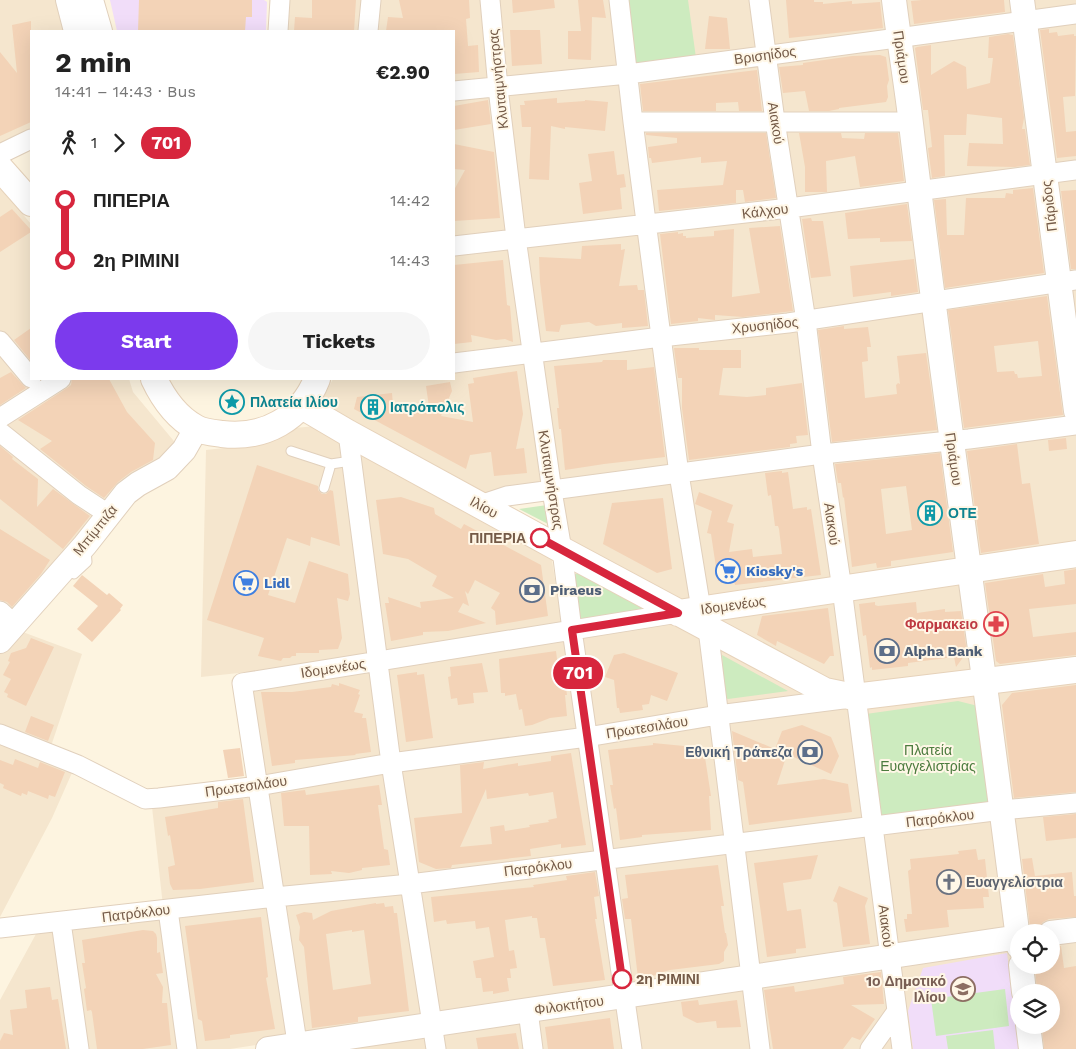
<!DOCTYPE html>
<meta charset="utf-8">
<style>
body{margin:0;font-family:"Work Sans",sans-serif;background:#f6f6f6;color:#222;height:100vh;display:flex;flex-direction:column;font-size:19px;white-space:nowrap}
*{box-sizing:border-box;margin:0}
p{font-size:16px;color:#767676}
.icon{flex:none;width:28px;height:28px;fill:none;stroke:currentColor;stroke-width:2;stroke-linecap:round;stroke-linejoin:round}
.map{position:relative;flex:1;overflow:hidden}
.side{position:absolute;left:30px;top:30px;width:425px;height:350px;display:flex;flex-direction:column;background:#fff;border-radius:0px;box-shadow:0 5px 20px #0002}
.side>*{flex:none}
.badge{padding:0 10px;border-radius:16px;font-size:18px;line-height:32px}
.controls{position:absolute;left:1010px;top:924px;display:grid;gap:10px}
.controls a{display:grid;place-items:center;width:50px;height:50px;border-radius:50%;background:#fff;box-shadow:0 5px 20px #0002;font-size:25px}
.map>.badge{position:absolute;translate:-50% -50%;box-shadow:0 0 0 2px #fff}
.legs{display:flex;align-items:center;gap:8px;height:55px;padding:0 25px;font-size:16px}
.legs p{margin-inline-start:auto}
.headline{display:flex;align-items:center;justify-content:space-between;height:85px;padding:0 25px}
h1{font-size:28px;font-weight:700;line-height:38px}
.button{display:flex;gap:10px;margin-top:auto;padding:10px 25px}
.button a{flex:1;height:58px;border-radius:30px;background:#7c3aed;color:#fff;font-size:20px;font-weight:700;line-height:58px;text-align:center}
.button a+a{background:#f6f6f6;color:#222}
ul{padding:0 25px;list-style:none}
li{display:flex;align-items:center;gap:18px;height:60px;font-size:19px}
li i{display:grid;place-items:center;width:8px;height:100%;margin:0 6px;background:currentColor}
li i::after{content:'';width:12px;height:12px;margin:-6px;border:4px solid;border-radius:50%;background:#fff}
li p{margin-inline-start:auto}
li:first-child i{background:linear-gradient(#0000 50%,currentColor 0)}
li:last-child i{background:linear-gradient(currentColor 50%,#0000 0)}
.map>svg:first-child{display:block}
.residential{fill:#f5e6ce;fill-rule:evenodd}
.education{fill:#f1ddf9}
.green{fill:#cdebbf}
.building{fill:#f3d3b7;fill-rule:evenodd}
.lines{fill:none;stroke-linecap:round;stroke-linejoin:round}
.service-casing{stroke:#e1d0bc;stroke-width:11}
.minor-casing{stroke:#e1d0bc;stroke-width:21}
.tertiary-casing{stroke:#e1d0bc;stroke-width:26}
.secondary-casing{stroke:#e6d2ba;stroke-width:28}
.service{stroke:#fff;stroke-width:9}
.minor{stroke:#fff;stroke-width:19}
.tertiary{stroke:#fff;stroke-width:24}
.secondary{stroke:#fff;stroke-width:26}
.line-1-casing{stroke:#fff;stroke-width:11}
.line-1{stroke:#d7263d;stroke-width:8}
.stop-1-dot{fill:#fff;stroke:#d7263d;stroke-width:2.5}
.labels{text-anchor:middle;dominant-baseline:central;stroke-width:4;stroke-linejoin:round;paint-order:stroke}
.street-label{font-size:14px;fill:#745a47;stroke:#fff7e7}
.culture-label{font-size:14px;font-weight:bold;fill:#0d838f;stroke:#fff7e7;text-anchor:start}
.stop-label{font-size:14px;font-weight:bold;fill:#745a47;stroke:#fff7e7;text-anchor:end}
.shop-label{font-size:14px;font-weight:bold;fill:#366cbe;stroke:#fff7e7;text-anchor:start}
.service-label{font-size:14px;font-weight:bold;fill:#4e5e75;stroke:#fff7e7;text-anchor:start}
.health-label{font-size:14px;font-weight:bold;fill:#be3a42;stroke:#fff7e7;text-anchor:end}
.park-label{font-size:14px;fill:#4c7b3e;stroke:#fff7e7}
.worship-label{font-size:14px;font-weight:bold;fill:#5b616d;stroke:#fff7e7;text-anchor:start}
.education-label{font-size:14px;font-weight:bold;fill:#785e54;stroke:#fff7e7;text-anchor:end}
</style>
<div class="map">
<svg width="1076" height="1049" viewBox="0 0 1076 1049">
<rect width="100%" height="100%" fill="#fdf4e0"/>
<path class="residential" d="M0 0H62L70 31H31V132L0 146Z
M283 0H887L963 565 683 602 568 542 556 485 477 495 351 422 321 402 333 379H454V31H281Z
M898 0H1076V549L974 564Z
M0 187 31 224V379H129L133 392 178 446 0 633Z
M318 426 551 554 601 874 615 991 230 1049H0V1000L36 934 164 915 152 807 267 790 248 672 201 677 206 450 233 447 293 428Z
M1076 561V1049H639L577 635ZM1019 932H1051V965H1019ZM1019 992H1051V1025H1019Z
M20 631 82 654 48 755 75 766 52 818 0 917V653Z
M618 1007 624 1049H332Z"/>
<path class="education" d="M110 0H264L267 2 266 31H117Z
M1007 953 1020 1049H913L908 1011 923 968Z"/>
<path class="green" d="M625 0H688L696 58 633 66Z
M547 505 550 525 519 509Z
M579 572 642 608 641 609 585 620 577 616 574 575Z
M722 655 788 691 728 699 725 698Z
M958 701 978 706 991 804 880 818 866 714Z
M1005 989 1009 1026 936 1036 931 999Z
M993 1030 995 1049H948L946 1036Z"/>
<path class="building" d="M139 0H252V17H246L245 31H138Z
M312 0H356L354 31H294L295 17 312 18Z
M399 0H469L470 18 466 19 468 46 478 45 479 72 454 74V31H386L388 17 403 18Z
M512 0H554L555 8 513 13Z
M578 0H603L606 18 592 17 591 60 568 59V31H581Z
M786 0H814V2H823V4L852 1V4L880 2 883 28 789 38Z
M922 0H1004L1005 12 914 24 911 1Z
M709 16 727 18 730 49H705Z
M31 21V122L0 136V52L17 73 12 25Z
M1049 29V33L1057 32 1058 36 1074 34V36H1076L1075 96 1063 97 1066 132 1076 131V156L1057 158 1040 30Z
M510 30H540L542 64 512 66Z
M1008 34 1013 35 1024 118 1022 129H1025L1030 165 1015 167 967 166 969 143 1003 144 1002 118 967 114 966 135H944L945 176 932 178 928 148 932 147 928 110H923L915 48 917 47 931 45V75L954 61 966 67 967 89 990 83 993 58H988L989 37Z
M880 55 886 57 889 80 887 86 888 97 886 102 839 108V109L829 111H809L805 91 783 93 779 67 803 65V63L852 56Z
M757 70 762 111H739L738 102 716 103V111H643L640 84Z
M557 98V103L585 101V100L608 102 605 131 565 127V129L551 126 549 180 529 179 531 127H522L520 105H525L524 101Z
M488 100 491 124 454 130V106Z
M646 133H766L776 198 745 202 743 190H736V203L659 211 657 190 723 185 727 161 701 163V157L652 163 651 158H649L648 147 677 143V138L646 135Z
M799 133H841L842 138 864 139 865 133H898L904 181 860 187 855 156 826 161 827 192H805V167Z
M454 144 494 152 500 218 454 221V190L465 170 454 169Z
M614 151 617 175 624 174 626 187 620 188 622 209 583 214 579 183 592 181 588 154Z
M1033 188 1044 273 945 288 934 200 946 199 947 235H964L966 198H1005L1006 193 1013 194V190Z
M1076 190V269H1071L1061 191Z
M907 204 912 241 880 242V238L848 239 845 213Z
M12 209 31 230V232L0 252V217Z
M811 218 812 221H823L831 276 811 278 802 219Z
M780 226 793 311 743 317 715 315V320L698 318V321L671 324 660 234 678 232V234L683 233V236H686V238L714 236V231L734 229 732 297 760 293 749 228Z
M621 244V250L625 249 619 286 637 285 638 290H644L648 326 622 328V323L596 326 589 322 561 325 559 332 546 331 540 282 539 257 581 259 582 246Z
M914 259 918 292 891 296V292L853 297 850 266Z
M503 260 507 305 510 306 513 342 505 339 496 340 471 335 472 342 454 344V265Z
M1047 296 1063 415 964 428 948 310ZM1038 341 1042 376 1018 378 1017 374H1015L1014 371 997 372 994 346Z
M844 326V329L868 327 871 347H867L868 361 862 362 865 398 897 394 896 385 898 383 900 384 897 356 926 353 937 430 832 442 818 330Z
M31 328V361L14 340Z
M674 348H699V350H741V368H723L719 395 747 397 766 395V388L802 383 808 435 796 436 797 443 790 444V447L689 460 682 408V378H678Z
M603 360H627V370L654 367 665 457 604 464 565 470 561 429H559L557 408H559L554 366 602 362Z
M517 371 523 414 516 449 524 448 527 473 494 476 491 452 470 455 466 469 354 409 357 397 392 393 393 405 430 414 426 386 450 382 452 391 441 416 473 422 468 384 474 383 473 378Z
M11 372 26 388 0 405V378Z
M72 379H109L127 412 155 443 153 460 131 472 118 482 104 498 86 486 40 449 52 441 18 420 67 388 71 385Z
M1066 438 1067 449 1049 451 1048 440Z
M1017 444 1022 484 1030 483 1039 544 981 553 967 451Z
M0 446 13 457 12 459 38 479 37 507 53 489 90 516 63 549 0 499Z
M940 453 953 552 891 561V566L877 568 876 563 852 567 844 497 843 498 841 483H838L835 464ZM906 486 912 530 886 534 881 489Z
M257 465 318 486V490L322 494H326L330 490 333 491 340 546 311 537 310 546 287 538 268 595 295 603 309 561 348 574 350 594 348 601 337 598 342 638 338 649 319 650V653H296V656H292L290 658H283L281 661 258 656 264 638 207 620Z
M782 471V473L788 472 793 509 807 507V510L811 509 821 575 735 585 734 581 721 583V581H718L711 534 707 533 712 511 695 504 699 492 733 505 727 522 734 524 729 552 752 549 753 557 782 554 779 529 778 526H775L771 495 768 496 765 473Z
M401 497 434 508 435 514 461 529 464 524 541 565 548 616 496 625 495 611 491 608 500 593 475 580 468 594 465 591 469 606 463 603 458 612 486 623 448 631 423 632V635L391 641 385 603H389L388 597 421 608 420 602 454 598 432 586 437 576 408 559 383 554 376 500Z
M663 498 672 569 657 573 603 544 612 503Z
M0 529 50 560 41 574 12 607 7 602 0 600Z
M1076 569V604L1029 609 1033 637 1076 632V655L1000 664 996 661 985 583 1043 574 1045 587 1065 584 1064 571Z
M82 575 107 595 109 593 123 605 120 609 121 610 92 642 77 629 98 606 73 586Z
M875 602V605L878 606 916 602 917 613 945 609V612L961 611 967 652 956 667 954 657 908 663V666L872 670V667L870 668 866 635 863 636 859 604Z
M828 608 834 656H830L824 664 777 641 776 646 757 635 762 616Z
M31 638 54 647 26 706 7 697 8 694 4 692 11 679 3 675 10 662 8 661 11 653 26 648Z
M556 651 558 667 563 666 567 695H565L567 716 550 718 532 725 525 726 522 709 519 710 516 694 505 696V693H501L499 659Z
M624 653 678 673 667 701 651 695 649 704 642 705 643 710 620 713 619 708H617L614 680 605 677 614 655Z
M482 663 488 692 473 693 474 703 458 705 457 698 451 699 448 677 451 676 450 667Z
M417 672V675L424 674 433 738 406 742 397 675Z
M339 683 360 690 358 694 360 695 354 712 363 714 362 718H366L371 752 355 754 356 755 295 760V763L272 766 261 692H292L331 687 332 684 339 686Z
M1076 685V792L1014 798 1002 705 1012 693Z
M31 716 54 725 48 741 25 732Z
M802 725 831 737 839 756 831 774 787 754 777 785 824 779 848 784 852 812 749 825 743 782 738 780 732 731 775 749 782 731Z
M653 743 684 746V749L704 751 711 796H709L711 830 642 835V837L620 840 616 808 614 809 610 785H613L608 750 653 745Z
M240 748 244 776 228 778 223 750Z
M571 753 586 845 561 848V844L530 849 531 856 452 865 451 868 436 869 419 862 414 818 462 813 460 765 484 762 483 769 518 763V766L551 761V756ZM486 789 487 799 528 793 529 796 553 792 557 818 548 820 549 822 529 825 530 827 505 831 504 825 490 827 492 844 460 847Z
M15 759 38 768 40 762 65 772 55 797 49 795 48 799 28 791 27 795 22 793 21 796 3 788 4 785 0 783V760L13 765Z
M379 785 382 805H378L384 849 388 850 390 865 362 868V870L349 873 331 871 332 874 310 875 309 826H284L281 793 305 790 306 795Z
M243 799 254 882 200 889 173 890 170 884 168 867 175 865 170 835 168 836 165 817 218 808V802Z
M1076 814V838L1046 841 1043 817Z
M976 849 978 860 985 859 989 897H983L984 908 947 910 949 927 906 932 904 919H907V914H912L908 871 911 869 910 859 959 854 958 851Z
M818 855 811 879 783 883 787 911 801 909 806 948 796 949V953L767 957 754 863Z
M1032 858 1035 876 1072 872 1074 896H1076V917L1049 919 1043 922 1039 927H1030L1022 859Z
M718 865 724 906H721L725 933H726L728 945 724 952V961L719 964 670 970 663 972V974L638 978 631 919H625L622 899 628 898 625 875Z
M595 872 599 896 594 897 597 919H595L605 980 553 986 545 938H540L537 918H532V916L505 920 509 951 514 950 517 968 510 969 511 978H507L509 991 493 994V991L483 992 481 978H476L473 961 494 957 489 927 476 929 475 921 447 924 446 920 434 922 431 897 534 887 533 885 567 880 566 876Z
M839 886 868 898 865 906 870 944 843 947 837 903 833 901Z
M376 903V904L384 903 385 907 393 906 394 913H397L409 1011 358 1017V1022L312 1028 304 947 299 940 300 927 296 915 304 912 312 913 313 920 331 911ZM352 930V932L364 930 371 984 333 990 326 934Z
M261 917 268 977 266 978 275 1029 230 1035V1038L205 1041 202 1021 198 1019 185 926Z
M143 930 153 931 156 934 157 938V953L160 952 163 973 156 974 163 987 162 1003H167L171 1045 143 1049H97L92 1012 91 1010 87 1011 84 989 86 988 82 963H85L82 940Z
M1061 946 1064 968 1076 966V1049H1044L1042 1028H1044L1043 1025H1051V992H1037L1035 965H1051V947Z
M881 972 884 1004 851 1005 875 1019 860 1040 852 1037 843 1049H773L764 990 794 986 795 992 821 988 844 984 843 977Z
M50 987 52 1000 58 999 66 1049H0V1041L4 1033 13 1035 10 1010 27 1008 25 990Z
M698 1000 699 1005 737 1000 741 1027 717 1028 716 1021 697 1023 683 1016 681 1002Z
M610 1018 614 1049H548L545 1027Z
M516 1033 519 1049H478L476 1038Z"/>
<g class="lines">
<defs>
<path id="service" d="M291 451 331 464
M324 488 331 464 351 461
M74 574 87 562 86 550"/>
<path id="minor" d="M490 0 498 88 516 238 552 491 562 550 572 630 632 1049
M619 0 633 122 679 474 701 609
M759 0 775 121 806 321 822 454 842 589 902 1049
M278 31 280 0
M368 31 371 0
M454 91 628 74 1076 14
M633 122H911
M0 154 31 139
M454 246 789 208 1076 170
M0 341 31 378
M454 363 661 337 788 323 1076 280
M0 418 61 379
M0 432 79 495 108 514
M348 433 391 763 436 1049
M480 505 507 496 822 454 969 439 1076 425
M0 611 14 624
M708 629 760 1049
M0 734 78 765 145 799 159 798 258 786 391 763 587 737 718 715 843 699
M168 910 187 1049
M61 922 79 1049
M0 928 275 897 410 884 1002 810 1076 803
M528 1011 533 1049
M298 1049 242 683 678 613
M870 1049 897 1011"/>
<path id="tertiary" d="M68 0 76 31
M91 0 100 31
M894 0C899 41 906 82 911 124 944 399 985 672 1019 947
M1022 0 1076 411
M0 641 85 545 126 493 138 484 167 468 184 450 196 429
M1051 933 1076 930
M1021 965 1024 992
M1028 1025 1031 1049
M268 1049 1019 937"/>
<path id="secondary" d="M0 168 31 203
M154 379C163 398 176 417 196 428 203 432 214 433 222 434 264 439 301 419 317 379
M302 406 348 433 562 550 825 691 854 697 1076 670
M678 613 1076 554"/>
</defs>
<use href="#service" class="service-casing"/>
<use href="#minor" class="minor-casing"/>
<use href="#tertiary" class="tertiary-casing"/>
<use href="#secondary" class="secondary-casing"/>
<use href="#service" class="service"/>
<use href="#minor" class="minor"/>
<use href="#tertiary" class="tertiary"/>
<use href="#secondary" class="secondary"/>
</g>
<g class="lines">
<defs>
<path id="line-1" d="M540 538 678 613 572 630 622 979"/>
</defs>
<use href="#line-1" class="line-1-casing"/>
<use href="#line-1" class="line-1"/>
</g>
<defs>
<symbol id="sight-ring" viewBox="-11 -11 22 22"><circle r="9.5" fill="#fff7e7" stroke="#0f9aa8" stroke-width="1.5"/><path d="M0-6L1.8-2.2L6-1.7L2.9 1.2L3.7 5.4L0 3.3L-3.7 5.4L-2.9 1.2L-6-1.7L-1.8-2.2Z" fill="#0f9aa8"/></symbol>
<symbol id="building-ring" viewBox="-11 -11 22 22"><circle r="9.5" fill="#fff7e7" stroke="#0f9aa8" stroke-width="1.5"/><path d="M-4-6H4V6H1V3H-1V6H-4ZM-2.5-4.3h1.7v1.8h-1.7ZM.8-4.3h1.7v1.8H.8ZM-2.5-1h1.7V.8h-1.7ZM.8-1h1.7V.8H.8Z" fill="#0f9aa8"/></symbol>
<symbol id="supermarket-ring" viewBox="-11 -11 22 22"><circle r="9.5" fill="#fff7e7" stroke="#3f7fe0" stroke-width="1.5"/><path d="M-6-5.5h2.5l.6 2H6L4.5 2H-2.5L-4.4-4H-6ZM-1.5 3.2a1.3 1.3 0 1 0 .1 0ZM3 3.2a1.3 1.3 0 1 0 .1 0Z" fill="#3f7fe0"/></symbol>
<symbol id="bank-ring" viewBox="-11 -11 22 22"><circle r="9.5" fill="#fff7e7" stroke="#5c6f8a" stroke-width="1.5"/><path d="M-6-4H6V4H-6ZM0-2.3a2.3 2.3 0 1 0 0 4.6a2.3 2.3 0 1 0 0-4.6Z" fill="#5c6f8a"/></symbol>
<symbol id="pharmacy-ring" viewBox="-11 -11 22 22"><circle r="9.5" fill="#fff7e7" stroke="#e0444e" stroke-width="1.5"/><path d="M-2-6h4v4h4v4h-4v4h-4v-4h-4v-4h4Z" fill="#e0444e"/></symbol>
<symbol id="church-ring" viewBox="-11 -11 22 22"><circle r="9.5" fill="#fff7e7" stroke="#6b7280" stroke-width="1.5"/><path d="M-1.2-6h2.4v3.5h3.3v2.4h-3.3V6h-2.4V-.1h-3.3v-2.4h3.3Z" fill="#6b7280"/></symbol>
<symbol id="school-ring" viewBox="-11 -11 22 22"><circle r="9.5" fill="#fff7e7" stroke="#8d6e63" stroke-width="1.5"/><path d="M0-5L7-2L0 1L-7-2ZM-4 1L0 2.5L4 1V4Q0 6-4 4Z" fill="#8d6e63"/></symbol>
</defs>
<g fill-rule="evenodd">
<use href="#sight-ring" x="218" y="388" width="28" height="28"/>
<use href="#building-ring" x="359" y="393" width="28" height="28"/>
<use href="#building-ring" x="916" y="499" width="28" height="28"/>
<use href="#supermarket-ring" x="714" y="557" width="28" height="28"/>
<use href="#supermarket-ring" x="232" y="569" width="28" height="28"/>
<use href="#bank-ring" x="518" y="576" width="28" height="28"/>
<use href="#pharmacy-ring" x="982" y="610" width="28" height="28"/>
<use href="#bank-ring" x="873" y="637" width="28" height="28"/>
<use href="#bank-ring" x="796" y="738" width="28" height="28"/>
<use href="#church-ring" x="935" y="868" width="28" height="28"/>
<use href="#school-ring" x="949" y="975" width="28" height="28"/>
</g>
<g class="stop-1-dot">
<circle cx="540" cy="538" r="9"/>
<circle cx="622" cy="979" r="9"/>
</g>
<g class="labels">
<g class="street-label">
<text transform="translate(765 55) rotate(-8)">Βρισηίδος</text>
<text transform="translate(902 57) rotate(82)">Πριάμου</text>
<text transform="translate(498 79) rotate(-96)">Κλυταιμνήστρας</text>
<text transform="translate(776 123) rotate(81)">Αιακού</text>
<text transform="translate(1049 206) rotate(-97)">Πάριδος</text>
<text transform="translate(765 211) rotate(-7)">Κάλχου</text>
<text transform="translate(765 325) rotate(-6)">Χρυσηίδος</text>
<text transform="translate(954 459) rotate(82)">Πριάμου</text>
<text transform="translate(551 480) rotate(81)">Κλυταιμνήστρας</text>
<text transform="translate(484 507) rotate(29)">Ιλίου</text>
<text transform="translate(832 524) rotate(82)">Αιακού</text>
<text transform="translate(95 530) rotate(-51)">Μπίμπιζα</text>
<text transform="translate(733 605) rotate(-8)">Ιδομενέως</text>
<text transform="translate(333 668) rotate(-9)">Ιδομενέως</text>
<text transform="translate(647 727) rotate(-9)">Πρωτεσιλάου</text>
<text transform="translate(246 786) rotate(-8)">Πρωτεσιλάου</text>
<text transform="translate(940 818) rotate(-7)">Πατρόκλου</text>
<text transform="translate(538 867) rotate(-7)">Πατρόκλου</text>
<text transform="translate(136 913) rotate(-7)">Πατρόκλου</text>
<text transform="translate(886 926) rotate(83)">Αιακού</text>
<text transform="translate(569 1005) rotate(-8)">Φιλοκτήτου</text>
</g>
<g class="culture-label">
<text x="250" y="402">Πλατεία Ιλίου</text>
<text x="390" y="407">Ιατρόπολις</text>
<text x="948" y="513">ΟΤΕ</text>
</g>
<g class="stop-label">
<text x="526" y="538">ΠΙΠΕΡΙΑ</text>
<text x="636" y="979" text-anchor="start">2η ΡΙΜΙΝΙ</text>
</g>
<g class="shop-label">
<text x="746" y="571">Kiosky's</text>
<text x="264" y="583">Lidl</text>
</g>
<g class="service-label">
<text x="550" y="590">Piraeus</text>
<text x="904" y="651">Alpha Bank</text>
<text x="792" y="752" text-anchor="end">Εθνική Τράπεζα</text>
</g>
<g class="health-label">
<text x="978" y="624">Φαρμακειο</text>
</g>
<g class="park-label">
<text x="928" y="750">Πλατεία<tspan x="928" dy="16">Ευαγγελιστρίας</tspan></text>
</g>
<g class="worship-label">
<text x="966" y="882">Ευαγγελίστρια</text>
</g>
<g class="education-label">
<text x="946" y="981">1ο Δημοτικό<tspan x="946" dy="16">Ιλίου</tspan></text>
</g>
</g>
</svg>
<div class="controls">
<a><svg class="icon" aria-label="locate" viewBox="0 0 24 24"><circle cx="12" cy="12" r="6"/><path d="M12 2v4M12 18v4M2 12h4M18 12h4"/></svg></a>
<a><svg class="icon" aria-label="layers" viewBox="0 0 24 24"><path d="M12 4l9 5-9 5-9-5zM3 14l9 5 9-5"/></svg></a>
</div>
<b class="badge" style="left:578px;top:673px;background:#d7263d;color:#fff">701</b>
<section class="side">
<div class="headline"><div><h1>2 min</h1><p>14:41 – 14:43 · Bus</p></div><b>€2.90</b></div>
<div class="legs"><svg class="icon" aria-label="walk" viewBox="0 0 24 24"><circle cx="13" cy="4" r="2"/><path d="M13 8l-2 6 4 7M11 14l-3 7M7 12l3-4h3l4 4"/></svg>1<svg class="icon" aria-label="forward" viewBox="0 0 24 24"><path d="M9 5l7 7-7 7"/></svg><b class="badge" style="background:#d7263d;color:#fff">701</b></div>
<ul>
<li><i style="color:#d7263d"></i><b>ΠΙΠΕΡΙΑ</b><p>14:42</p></li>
<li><i style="color:#d7263d"></i><b>2η ΡΙΜΙΝΙ</b><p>14:43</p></li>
</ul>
<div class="button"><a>Start</a><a>Tickets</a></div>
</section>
</div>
